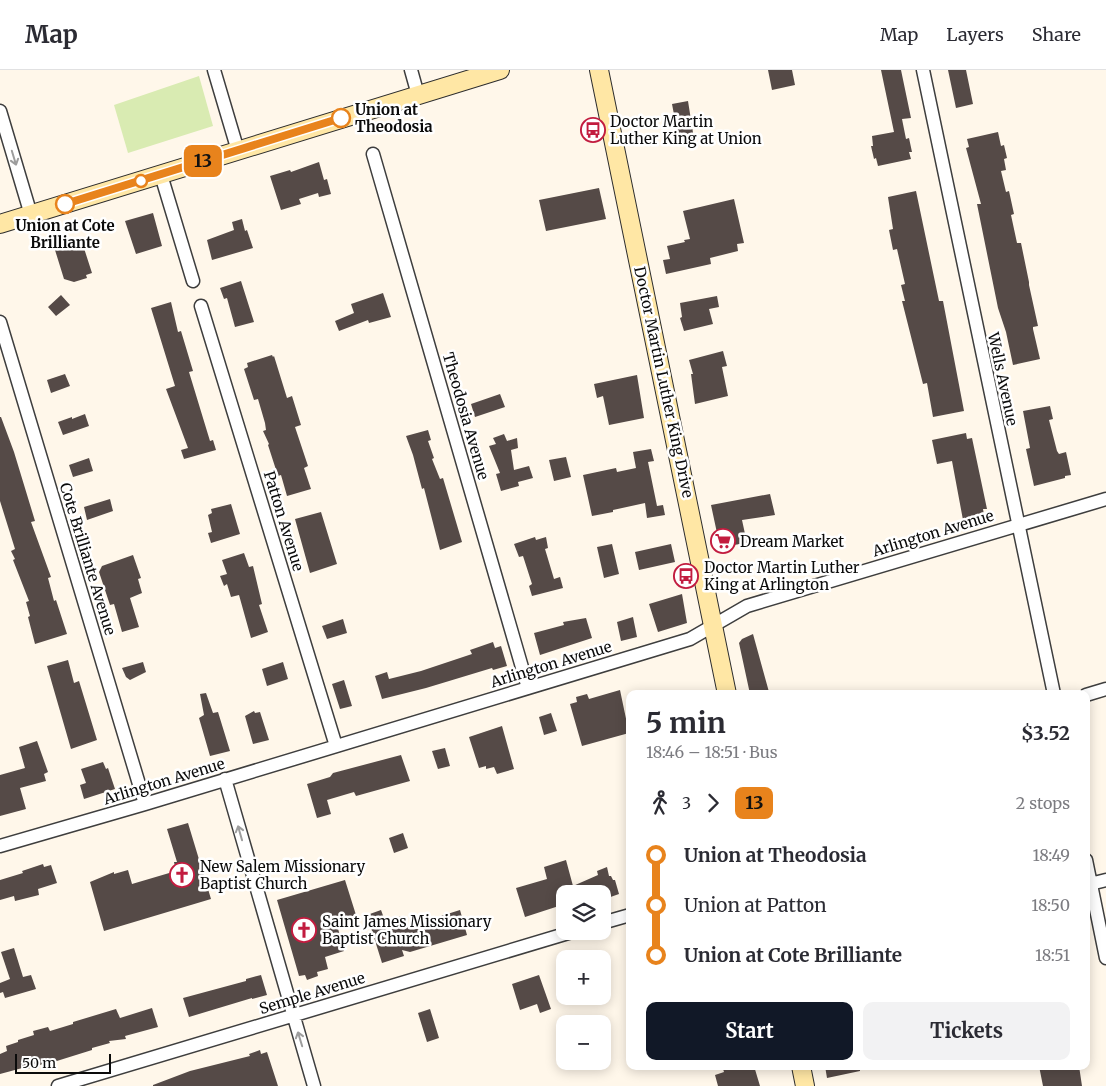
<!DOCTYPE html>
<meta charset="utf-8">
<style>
body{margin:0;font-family:Merriweather,serif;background:#f2f2f3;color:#2b2b33;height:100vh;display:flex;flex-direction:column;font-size:19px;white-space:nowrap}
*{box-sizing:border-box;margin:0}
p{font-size:16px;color:#7c7c81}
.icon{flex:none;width:28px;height:28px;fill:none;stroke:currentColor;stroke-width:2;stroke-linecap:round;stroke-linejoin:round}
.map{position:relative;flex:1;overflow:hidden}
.panel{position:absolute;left:626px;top:620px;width:464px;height:380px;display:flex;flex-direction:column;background:#fff;border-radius:10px;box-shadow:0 2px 12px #0003}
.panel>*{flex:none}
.badge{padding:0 10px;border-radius:8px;font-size:18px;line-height:32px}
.buttons{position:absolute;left:556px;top:815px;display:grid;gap:10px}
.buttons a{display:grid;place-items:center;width:55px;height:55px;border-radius:10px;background:#fff;box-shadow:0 2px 12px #0003;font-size:25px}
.scale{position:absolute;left:15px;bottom:12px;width:96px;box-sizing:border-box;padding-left:5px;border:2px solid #0b0b0b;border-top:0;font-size:14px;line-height:18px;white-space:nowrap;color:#0b0b0b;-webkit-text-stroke:4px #fff;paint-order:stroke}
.map>.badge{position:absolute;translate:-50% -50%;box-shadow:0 0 0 2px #fff}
.legs{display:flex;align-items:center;gap:8px;height:55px;padding:0 20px;font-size:16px}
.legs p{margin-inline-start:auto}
.headline{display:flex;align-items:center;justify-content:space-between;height:85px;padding:0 20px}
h1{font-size:28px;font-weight:700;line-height:38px}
.button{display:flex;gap:10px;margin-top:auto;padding:10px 20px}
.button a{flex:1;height:58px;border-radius:10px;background:#111827;color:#fff;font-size:20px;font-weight:700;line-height:58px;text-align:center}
.button a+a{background:#f2f2f3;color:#2b2b33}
ul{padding:0 20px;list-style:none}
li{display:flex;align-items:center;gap:18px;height:50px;font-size:19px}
li i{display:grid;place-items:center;width:8px;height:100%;margin:0 6px;background:currentColor}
li i::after{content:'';width:12px;height:12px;margin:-6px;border:4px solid;border-radius:50%;background:#fff}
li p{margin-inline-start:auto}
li:first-child i{background:linear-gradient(#0000 50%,currentColor 0)}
li:last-child i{background:linear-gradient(currentColor 50%,#0000 0)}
header{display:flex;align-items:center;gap:30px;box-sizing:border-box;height:70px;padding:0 25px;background:#fff;border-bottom:1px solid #e1e1e2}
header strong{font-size:24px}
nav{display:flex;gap:28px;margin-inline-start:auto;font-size:18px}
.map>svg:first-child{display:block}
.green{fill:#d9ebb2}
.building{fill:#554a47}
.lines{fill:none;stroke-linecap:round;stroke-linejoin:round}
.street-casing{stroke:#3e3e3e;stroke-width:15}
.secondary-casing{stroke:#2d2d2d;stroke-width:20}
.street{stroke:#fff;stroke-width:12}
.secondary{stroke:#ffe7a5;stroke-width:18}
.oneway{stroke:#9d9d9d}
.line-1-casing{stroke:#fff;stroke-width:11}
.line-1{stroke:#e8831c;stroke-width:8}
.stop-1-dot{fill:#fff;stroke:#e8831c;stroke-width:2.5}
.labels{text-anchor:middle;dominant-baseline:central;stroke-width:5;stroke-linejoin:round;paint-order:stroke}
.stop-label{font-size:15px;font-weight:bold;fill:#0b0b0b;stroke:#fff;text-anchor:start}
.poi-label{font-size:15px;fill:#0b0b0b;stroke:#fff;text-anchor:start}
.street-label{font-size:15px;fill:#0b0b0b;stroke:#fff}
</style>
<header>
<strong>Map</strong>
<nav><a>Map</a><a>Layers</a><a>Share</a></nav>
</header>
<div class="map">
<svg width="1106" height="1016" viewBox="0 0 1106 1016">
<rect width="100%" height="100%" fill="#fff7ea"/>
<path class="green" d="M199 6 213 56 128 83 114 35Z"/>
<path class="building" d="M768 0H792L795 15 772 20Z
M881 0H901L911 48 902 49 906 69 909 68 912 82H909L911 89 878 96 876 88 874 89 871 76H873L872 66 894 62Z
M948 0H966L973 34 956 38Z
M688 31 694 69 679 71 672 34Z
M998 62 1001 76 1004 75 1007 88 1004 89 1006 100 1001 101 1006 122 1009 121 1014 144 1011 145 1017 173H1021L1029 212V215L1038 256 1033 257V259L1040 289 1013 295 1006 262 998 238 977 134H981L966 78 969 77 967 69Z
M319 92 324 110 327 109 331 124 319 127 318 123 299 129 301 134 281 140 270 106 290 100 291 102Z
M599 118 606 149 546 161 539 130Z
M916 121 939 231H943L964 341 933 347 927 313 923 314 902 231H905L901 215 905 214 897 179 893 180 889 160 893 159 888 127Z
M734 129 744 173 737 174 738 181 710 188 711 194 666 204 663 190 670 189 667 176 685 172 684 170 690 169 683 141Z
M153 143 162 176 136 184 125 151Z
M242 149 245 161 247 160 253 178 212 190 207 170 234 160 232 152Z
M82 172 92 203 86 205 87 208 74 212 64 209 55 180Z
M241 211 254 252 235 257 227 228 224 229 220 218Z
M383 223 391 247 369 253 368 250 339 261 335 251 354 243 351 234Z
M61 225 70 235 56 246 48 237Z
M717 226 719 237 709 239 713 254 684 261 680 248 682 247 680 233Z
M171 232 178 262 181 261 193 301 189 302 210 371 213 370 216 380 184 389 181 380 188 378 166 319 175 316 151 238Z
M723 281 727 296 722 297 728 326 695 334 691 304H693L689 290Z
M272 285 273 287 274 286 287 328 292 326 301 355 295 357 308 396 304 398 311 419 287 426 281 405 278 406 268 375 269 374 263 361 266 360 265 353 258 329 254 330 244 299 248 297 247 293Z
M65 304 70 316 51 323 47 310Z
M637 305 644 348 609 355 603 326 597 328 594 314Z
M500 324 505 337 475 347 471 334Z
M1050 336 1053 349 1049 350 1057 381 1059 384 1066 382 1071 405 1065 406V408L1034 416 1026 379 1030 378 1023 341Z
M85 344 89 356 63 365 58 352 72 347V349Z
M0 347H1L14 382 35 451 31 452 51 507 48 508 54 531 56 530 67 564 35 574 28 547 30 546 26 532 29 531 13 490 15 489 11 481 15 479 0 431Z
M428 360 431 370 428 371 434 388 432 389 440 409 443 408 462 472 440 480 424 418 422 419 413 385 406 366Z
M966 363 967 369 972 368 987 439H983L984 445 963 450 952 391 937 394 932 370Z
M504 364 507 371 517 368 518 378 511 380 514 400 529 396 533 408 518 412 519 416 501 421 496 404 500 403 489 376 496 374 493 368Z
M651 379 654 391 648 392 657 436 663 435 665 445 647 448 645 433 613 440V442L592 446 583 405 616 398 617 402 636 398 633 382Z
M566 387 571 407 554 411 549 390Z
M89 388 93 401 73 407 69 395Z
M770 424 775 445 742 450 747 473 720 477 711 435Z
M110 429 113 441 87 450 84 437Z
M231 434 240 464 211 473 208 463 212 462 208 445 212 443 211 439Z
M321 442 337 494 310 503 295 449Z
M535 467 536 470 546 467 548 478 545 479 554 509 560 507 563 518 532 526 529 516 532 514 523 486 519 487 514 474Z
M612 474 619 504 604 508 597 477Z
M671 474 675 492 639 500 635 482Z
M244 483 249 497 253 496 262 534 259 535 268 562 251 568 239 525 231 527 227 514 224 516 220 506 227 504 222 490Z
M133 485 141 508 138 509 142 523 130 528 139 557 122 562 114 534 110 535 99 502 102 496Z
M682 524 687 553 658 562 649 534Z
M633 547 637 567 621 571 617 552Z
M586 548 592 568 540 585 534 563 564 555 563 552Z
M343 549 347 563 327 569 322 556Z
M753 564 769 622 763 624H750L739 573 742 569Z
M493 572 495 578 501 576 507 596 493 600 492 598 426 618 382 629 375 606 387 602 389 609 421 601 472 584 470 580Z
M68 590 74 613 79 611 97 670 71 679 47 596Z
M143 592 146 602 130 610 126 607 122 598Z
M283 592 288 609 267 616 262 599Z
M344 610 352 636 340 639 332 614Z
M620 620 629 663 582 676 570 634 577 632 576 627 587 624 589 629Z
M206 623 213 643 218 642 230 681 210 686 199 648 204 645 200 624Z
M254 641 255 643 260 642 269 670 253 674 245 646Z
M551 643 557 661 544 665 539 647Z
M502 656 514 699 497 704 494 697 486 699V696L479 698 469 667Z
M37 671 48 702 44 704 46 711 20 718 26 739 0 746V705L25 698 19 677Z
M445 678 450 696 438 699 432 681Z
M401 685 410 711 356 726 354 722 327 730 331 744 317 748 307 714 330 707 333 703Z
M103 692 106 699 108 698 115 719 84 729 80 715 86 713 81 699Z
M188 753 211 829 104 861 90 812 114 802V804L128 800 132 814 176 801 174 792H177L167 759Z
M403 763 408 778 394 783 389 768Z
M566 790 573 816 598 805 597 801 607 797 609 806H611L613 810H615L619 824 602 830V824H565V834L525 847 516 818 547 809 544 797Z
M43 794 44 797 51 795 57 813 38 819 39 825 15 831 14 826 0 830V810L23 803 22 801Z
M345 810 356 845 336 851 344 881 325 887 328 899 317 902 318 906 307 910 305 905 299 906 277 830Z
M381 840 385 851 402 846 406 857 460 840 467 865 410 882 402 880 404 886 382 893 367 845Z
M14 878 23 907 31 905 36 919 5 928 3 922 0 923V913L10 909 1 882Z
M261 905 267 925 252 929V928L189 947 183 928 246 911V909Z
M539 905 551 939 540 943 537 934 520 940 512 914Z
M152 938 158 957 125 966 126 969 109 971 110 973 92 978V980L44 995 43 994 27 999 26 997 0 1004V984L7 981 6 976 18 972V970L34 965 33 961 48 957 50 961 73 954V952L116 939 120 948Z
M430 939 439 968 427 972 418 943Z
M260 980 261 984 267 982 278 1016H153V1015L190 1001 250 986 249 984Z
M722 996H754L760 1016H718L715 1005 724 1002Z
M825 996H860V1001L827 1008Z
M1039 996H1079L1082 1016H1043Z"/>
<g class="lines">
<defs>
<path id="street" d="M214 0 238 81
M411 0 418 25
M923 0 1054 624
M0 41 31 145
M373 84 528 618
M161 105 193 211
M201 236 336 676
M0 252 145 734
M1086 625 1106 619
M225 709 314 1016
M0 776 145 734 690 569 747 536 1106 429
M1086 790 1106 888
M1086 815 1106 810
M602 853 630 845
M58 1016 575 861"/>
<path id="secondary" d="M599 0 727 624
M0 154 500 0
M801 996 805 1016"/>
</defs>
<use href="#street" class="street-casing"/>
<use href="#secondary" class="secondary-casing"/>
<use href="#street" class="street"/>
<use href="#secondary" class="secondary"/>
</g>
<defs><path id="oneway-shaft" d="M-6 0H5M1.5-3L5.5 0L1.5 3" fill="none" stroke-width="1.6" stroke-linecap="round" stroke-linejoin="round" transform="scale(1.25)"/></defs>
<g class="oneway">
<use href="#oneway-shaft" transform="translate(14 88) rotate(73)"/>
<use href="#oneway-shaft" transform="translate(240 763) rotate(-106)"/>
<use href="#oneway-shaft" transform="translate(300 969) rotate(-107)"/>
</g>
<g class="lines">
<defs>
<path id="line-1" d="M65 134 341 48"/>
</defs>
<use href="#line-1" class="line-1-casing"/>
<use href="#line-1" class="line-1"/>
</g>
<defs>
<symbol id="bus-ring" viewBox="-11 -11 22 22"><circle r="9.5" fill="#fff" stroke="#c21c3f" stroke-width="1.5"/><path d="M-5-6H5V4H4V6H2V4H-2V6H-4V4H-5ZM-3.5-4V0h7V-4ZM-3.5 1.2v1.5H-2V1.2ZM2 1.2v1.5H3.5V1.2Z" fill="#c21c3f"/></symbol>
<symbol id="supermarket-ring" viewBox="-11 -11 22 22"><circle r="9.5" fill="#fff" stroke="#c21c3f" stroke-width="1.5"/><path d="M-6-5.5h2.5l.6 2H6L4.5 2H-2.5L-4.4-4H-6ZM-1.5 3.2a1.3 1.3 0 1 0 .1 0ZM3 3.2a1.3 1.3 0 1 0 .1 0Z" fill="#c21c3f"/></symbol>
<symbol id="church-ring" viewBox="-11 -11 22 22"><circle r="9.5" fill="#fff" stroke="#c21c3f" stroke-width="1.5"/><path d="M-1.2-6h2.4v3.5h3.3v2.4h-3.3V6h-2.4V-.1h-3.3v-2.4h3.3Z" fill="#c21c3f"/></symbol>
</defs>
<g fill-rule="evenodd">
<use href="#bus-ring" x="579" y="46" width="28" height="28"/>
<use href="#supermarket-ring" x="709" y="457" width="28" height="28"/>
<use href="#bus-ring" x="672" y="492" width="28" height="28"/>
<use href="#church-ring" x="168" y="791" width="28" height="28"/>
<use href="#church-ring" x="290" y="846" width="28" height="28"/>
</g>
<g class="stop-1-dot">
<circle cx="341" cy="48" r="9"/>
<circle cx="141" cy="111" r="6"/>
<circle cx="65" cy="134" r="9"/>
</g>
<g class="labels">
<g class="stop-label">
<text x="355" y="39">Union at<tspan x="355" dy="17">Theodosia</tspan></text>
<text x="65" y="155" text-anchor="middle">Union at Cote<tspan x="65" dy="17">Brilliante</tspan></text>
</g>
<g class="poi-label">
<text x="610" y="51">Doctor Martin<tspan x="610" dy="17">Luther King at Union</tspan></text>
<text x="740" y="471">Dream Market</text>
<text x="704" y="497">Doctor Martin Luther<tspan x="704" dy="17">King at Arlington</tspan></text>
<text x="200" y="796">New Salem Missionary<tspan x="200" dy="17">Baptist Church</tspan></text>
<text x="322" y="851">Saint James Missionary<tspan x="322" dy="17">Baptist Church</tspan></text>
</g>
<g class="street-label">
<text transform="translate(1003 309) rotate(78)">Wells Avenue</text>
<text transform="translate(664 312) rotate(78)">Doctor Martin Luther King Drive</text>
<text transform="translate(466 346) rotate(74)">Theodosia Avenue</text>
<text transform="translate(284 451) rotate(73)">Patton Avenue</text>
<text transform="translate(933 463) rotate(-17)">Arlington Avenue</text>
<text transform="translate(88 489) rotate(73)">Cote Brilliante Avenue</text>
<text transform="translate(551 594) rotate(-17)">Arlington Avenue</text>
<text transform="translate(164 711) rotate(-17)">Arlington Avenue</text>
<text transform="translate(312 923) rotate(-17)">Semple Avenue</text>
</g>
</g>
</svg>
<div class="buttons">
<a><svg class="icon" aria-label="layers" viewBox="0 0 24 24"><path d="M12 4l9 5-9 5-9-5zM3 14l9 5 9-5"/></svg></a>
<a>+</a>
<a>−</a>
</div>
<div class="scale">50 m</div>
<b class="badge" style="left:203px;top:91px;background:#e8831c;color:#111">13</b>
<section class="panel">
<div class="headline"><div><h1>5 min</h1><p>18:46 – 18:51 · Bus</p></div><b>$3.52</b></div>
<div class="legs"><svg class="icon" aria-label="walk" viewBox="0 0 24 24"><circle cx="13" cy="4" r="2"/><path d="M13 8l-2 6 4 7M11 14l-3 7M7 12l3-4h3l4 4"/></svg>3<svg class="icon" aria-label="forward" viewBox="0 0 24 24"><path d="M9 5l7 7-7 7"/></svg><b class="badge" style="background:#e8831c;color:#111">13</b><p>2 stops</p></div>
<ul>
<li><i style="color:#e8831c"></i><b>Union at Theodosia</b><p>18:49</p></li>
<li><i style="color:#e8831c"></i><span>Union at Patton</span><p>18:50</p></li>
<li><i style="color:#e8831c"></i><b>Union at Cote Brilliante</b><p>18:51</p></li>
</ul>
<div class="button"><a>Start</a><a>Tickets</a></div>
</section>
</div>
